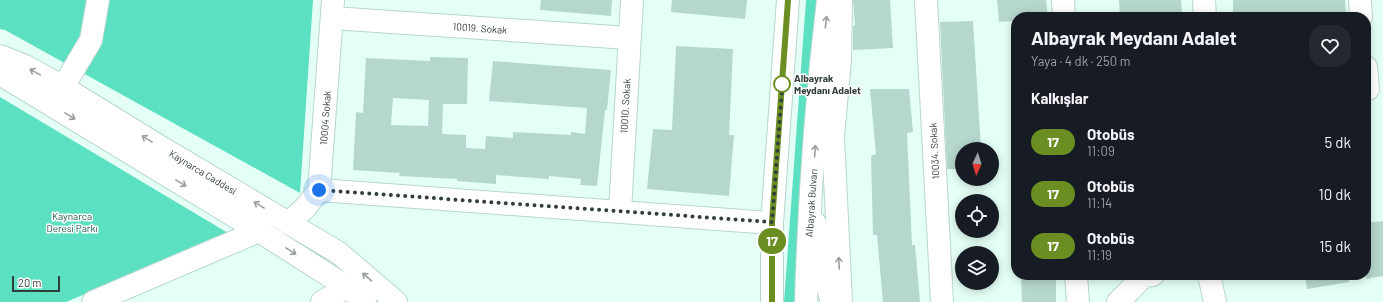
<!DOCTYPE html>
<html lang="tr">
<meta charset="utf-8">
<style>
body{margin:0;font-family:Barlow,sans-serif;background:#242831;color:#f1f3f6;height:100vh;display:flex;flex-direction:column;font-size:15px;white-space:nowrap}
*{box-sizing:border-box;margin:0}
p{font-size:13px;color:#9ea1a6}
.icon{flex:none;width:22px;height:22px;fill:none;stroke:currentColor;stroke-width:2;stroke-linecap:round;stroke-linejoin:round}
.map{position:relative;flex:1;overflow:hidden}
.drawer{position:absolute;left:1011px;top:12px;width:360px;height:268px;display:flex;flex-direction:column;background:#171b24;border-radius:16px;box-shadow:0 2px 10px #0003}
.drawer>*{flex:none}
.badge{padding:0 8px;border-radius:13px;font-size:14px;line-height:26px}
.needle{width:26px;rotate:184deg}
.fabs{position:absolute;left:955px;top:142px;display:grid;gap:8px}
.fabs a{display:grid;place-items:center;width:44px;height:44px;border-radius:50%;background:#171b24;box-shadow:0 2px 10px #0003;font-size:20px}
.scale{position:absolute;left:12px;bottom:10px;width:48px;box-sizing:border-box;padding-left:4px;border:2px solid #313e3a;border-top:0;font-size:11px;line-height:14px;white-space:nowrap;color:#313e3a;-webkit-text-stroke:3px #fff;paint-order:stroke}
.you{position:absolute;width:20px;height:20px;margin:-10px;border:3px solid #fff;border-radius:50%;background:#1a73e8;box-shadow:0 0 0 6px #1a73e833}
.map>.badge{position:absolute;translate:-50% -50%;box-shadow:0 0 0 2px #fff}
h2{padding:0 20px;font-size:15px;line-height:36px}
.round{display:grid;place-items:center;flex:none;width:42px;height:42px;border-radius:16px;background:#242831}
.overview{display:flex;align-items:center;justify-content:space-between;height:68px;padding:0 20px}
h1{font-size:19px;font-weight:700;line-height:30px}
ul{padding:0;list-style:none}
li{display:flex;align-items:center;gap:12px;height:52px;padding:0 20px}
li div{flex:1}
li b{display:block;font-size:15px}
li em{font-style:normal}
li .badge{min-width:44px;font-weight:700;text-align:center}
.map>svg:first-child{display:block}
.green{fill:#5ce0c2}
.building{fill:#b6d7cd;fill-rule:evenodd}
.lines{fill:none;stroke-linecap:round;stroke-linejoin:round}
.minor-casing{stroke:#b7d7ce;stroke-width:24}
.major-casing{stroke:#b7d7ce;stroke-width:24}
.minor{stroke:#fff;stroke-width:22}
.major{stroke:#fff;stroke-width:22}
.oneway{stroke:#989e9c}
.line-casing{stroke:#fff;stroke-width:9}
.line{stroke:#6b8e23;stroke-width:6}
.walk{stroke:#313e3a;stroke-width:4;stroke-dasharray:0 7.2}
.stop-dot{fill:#fff;stroke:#6b8e23;stroke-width:2}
.labels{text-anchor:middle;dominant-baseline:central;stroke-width:3;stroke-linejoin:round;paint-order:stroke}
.street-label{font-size:10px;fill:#313e3a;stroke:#fff}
.stop-label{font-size:10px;font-weight:bold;fill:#313e3a;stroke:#fff;text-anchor:start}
.park-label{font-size:10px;fill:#20584b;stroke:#fff}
</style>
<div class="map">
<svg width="1383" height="302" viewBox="0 0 1383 302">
<rect width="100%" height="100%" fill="#e4fff6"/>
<path class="green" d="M0 0H313L300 193 5 30 0 29Z
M806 0H817L806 112 796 302H784Z
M0 97 228 233 66 302H0Z"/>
<path class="building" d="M541 0H612L611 16 540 10Z
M672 0H747L745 19 671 12Z
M853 0H890L893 48 853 50V26L855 25Z
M997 0H1046L1048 17H1016V21L999 22Z
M1119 0H1181L1182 14 1157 16V13L1120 15Z
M1233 0H1345L1346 17H1233Z
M973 21 981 149H962V169H947L940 22Z
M676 46 733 49 729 135H734L729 196 647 189 653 129 672 130Z
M430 57 468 58 467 104H443L442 134 466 135V148L485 149 486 136 513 138V132L571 135V132L585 134 587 108 489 101 493 61 611 70 607 110H605L597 186 580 185 581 179 549 176V179L496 175V184L457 181V179L399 176 400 173 353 170 356 112 363 113 366 58 430 61ZM393 98 429 100 428 126 391 125Z
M870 89H909L913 132 907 133 912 245H915L920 302H883L877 235H873L871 156 876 154Z
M1383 221V276L1366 279V223Z
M1021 275H1056V302H1022Z
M1305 275H1348L1349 282 1307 289Z"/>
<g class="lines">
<defs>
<path id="minor" d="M926 0 942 302
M1063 0 1064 17
M1204 0 1205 17
M1360 0 1361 17
M332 18 629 38
M1366 67 1368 89H1366
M63 87 91 40 98 0
M319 190 772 223
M620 211 632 0
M288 223 305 208 319 190 333 0
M815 223 822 270 832 302
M1076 275 1078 302
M1209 275 1215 302
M93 302 259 231
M322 302 347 287
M841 302 833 137 840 60 841 0
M1118 302 1144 276 1153 275"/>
<path id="major" d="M0 56 25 66 63 87 159 146 339 253 396 302
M0 74 259 231 347 287 365 302
M772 302V223L788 0
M806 302C809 201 816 100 828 0"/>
</defs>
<use href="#minor" class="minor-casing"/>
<use href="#major" class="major-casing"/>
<use href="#minor" class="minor"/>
<use href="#major" class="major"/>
</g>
<defs><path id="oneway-shaft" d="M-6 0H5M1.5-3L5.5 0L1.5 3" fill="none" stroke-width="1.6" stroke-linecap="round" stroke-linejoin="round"/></defs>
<g class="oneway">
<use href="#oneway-shaft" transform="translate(826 22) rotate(-83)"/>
<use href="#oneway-shaft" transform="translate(35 72) rotate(-151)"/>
<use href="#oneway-shaft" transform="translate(70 116) rotate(31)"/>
<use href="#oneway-shaft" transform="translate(147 139) rotate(-148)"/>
<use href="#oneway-shaft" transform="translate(815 151) rotate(-86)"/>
<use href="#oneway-shaft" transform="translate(181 183) rotate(31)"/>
<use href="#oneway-shaft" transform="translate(259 205) rotate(-149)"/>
<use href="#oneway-shaft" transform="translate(291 251) rotate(32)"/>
<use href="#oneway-shaft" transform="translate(839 263) rotate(-93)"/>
<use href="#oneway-shaft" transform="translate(367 277) rotate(-139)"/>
</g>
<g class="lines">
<defs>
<path id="line" d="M772 302V222L788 0"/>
</defs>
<use href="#line" class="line-casing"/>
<use href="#line" class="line"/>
<path class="walk" d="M319 190 772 222 783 77 782 84"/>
</g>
<circle class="stop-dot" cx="782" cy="84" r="8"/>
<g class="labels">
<g class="street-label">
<text transform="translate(480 28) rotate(4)">10019. Sokak</text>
<text transform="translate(625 106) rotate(-87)">10010. Sokak</text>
<text transform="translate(325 118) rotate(-86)">10004 Sokak</text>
<text transform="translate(934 151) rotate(-93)">10034. Sokak</text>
<text transform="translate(203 172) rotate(31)">Kaynarca Caddesi</text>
<text transform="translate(811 203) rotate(-86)">Albayrak Bulvarı</text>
</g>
<g class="stop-label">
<text x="794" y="78">Albayrak<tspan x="794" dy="12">Meydanı Adalet</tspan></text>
</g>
<g class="park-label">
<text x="72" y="216">Kaynarca<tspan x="72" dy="12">Deresi Parkı</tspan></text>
</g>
</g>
</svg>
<div class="fabs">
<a><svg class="needle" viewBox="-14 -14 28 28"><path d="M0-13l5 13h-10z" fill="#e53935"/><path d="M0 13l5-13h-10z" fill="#9ea1a6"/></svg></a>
<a><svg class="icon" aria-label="locate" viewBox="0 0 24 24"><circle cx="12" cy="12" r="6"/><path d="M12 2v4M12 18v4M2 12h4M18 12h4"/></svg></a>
<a><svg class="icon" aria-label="layers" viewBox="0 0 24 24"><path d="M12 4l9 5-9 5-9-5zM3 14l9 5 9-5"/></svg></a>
</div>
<div class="scale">20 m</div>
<div class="you" style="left:319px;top:190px"></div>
<b class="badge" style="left:772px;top:241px;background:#6b8e23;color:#fff">17</b>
<section class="drawer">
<div class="overview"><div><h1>Albayrak Meydanı Adalet</h1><p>Yaya · 4 dk · 250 m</p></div><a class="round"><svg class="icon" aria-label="heart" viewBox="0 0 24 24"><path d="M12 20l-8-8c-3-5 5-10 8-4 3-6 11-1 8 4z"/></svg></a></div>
<h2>Kalkışlar</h2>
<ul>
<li><span class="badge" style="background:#6b8e23;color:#fff">17</span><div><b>Otobüs</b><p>11:09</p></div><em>5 dk</em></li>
<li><span class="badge" style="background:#6b8e23;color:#fff">17</span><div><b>Otobüs</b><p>11:14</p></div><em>10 dk</em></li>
<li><span class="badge" style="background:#6b8e23;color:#fff">17</span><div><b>Otobüs</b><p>11:19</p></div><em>15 dk</em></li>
</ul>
</section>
</div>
